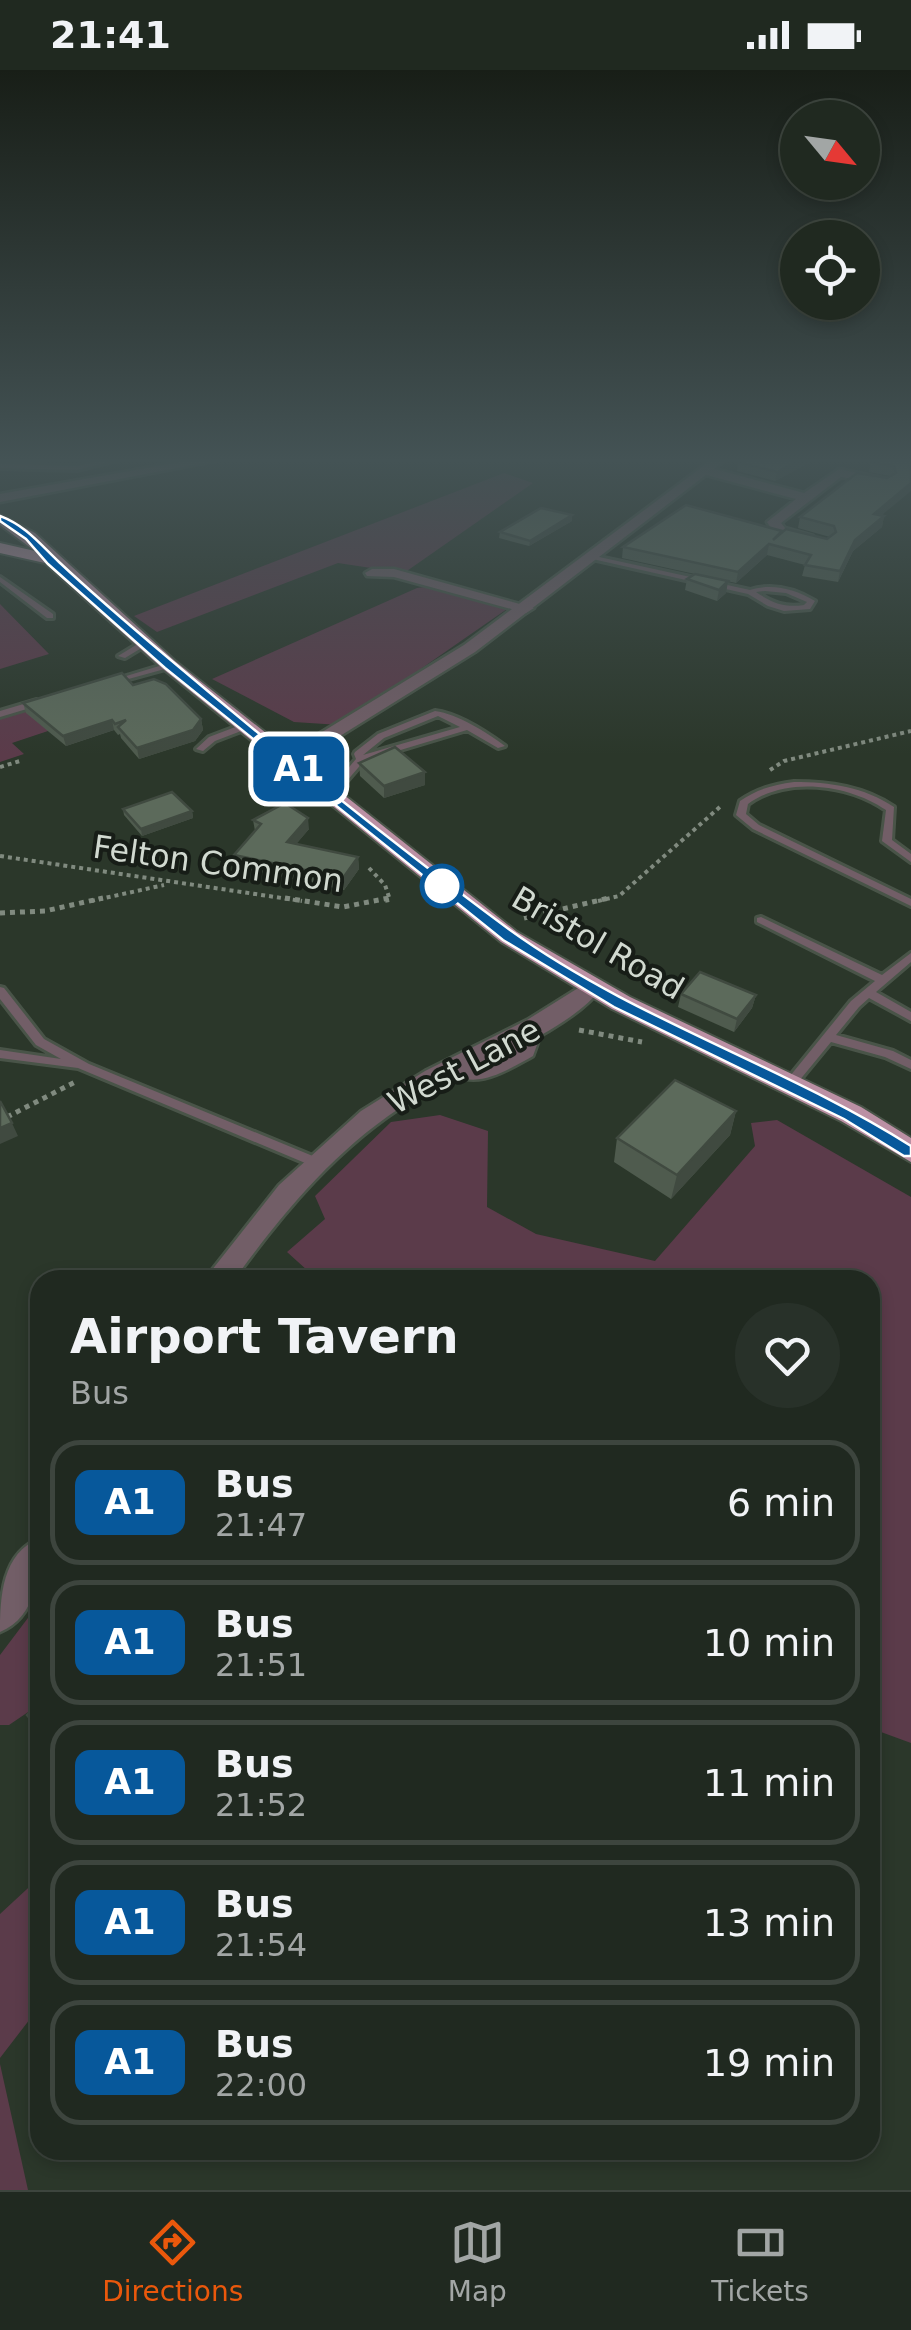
<!DOCTYPE html>
<style>
body{margin:0;font-family:"DejaVu Sans",sans-serif;background:#283129;color:#f1f3f6;height:100vh;display:flex;flex-direction:column;font-size:38px;white-space:nowrap}
*{box-sizing:border-box;margin:0}
p{font-size:32px;color:#a2a6a5}
.icon{flex:none;width:55px;height:55px;fill:none;stroke:currentColor;stroke-width:2;stroke-linecap:round;stroke-linejoin:round}
.map{position:relative;flex:1;overflow:hidden}
.side{position:absolute;left:30px;top:1200px;width:850px;height:890px;display:flex;flex-direction:column;background:#202920;border-radius:30px;box-shadow:0 5px 15px #0003,0 0 0 2px #3d453e}
.side>*{flex:none}
.badge{padding:0 20px;border-radius:15px;font-size:35px;line-height:65px}
.needle{width:65px;rotate:119deg}
.fabs{position:absolute;left:780px;top:30px;display:grid;gap:20px}
.fabs a{display:grid;place-items:center;width:100px;height:100px;border-radius:50%;background:#202920;box-shadow:0 5px 15px #0003,0 0 0 2px #3d453e;font-size:50px}
.map>.badge{position:absolute;translate:-50% -50%;box-shadow:0 0 0 5px #fff}
.round{display:grid;place-items:center;flex:none;width:105px;height:105px;border-radius:52px;background:#283129}
.summary{display:flex;align-items:center;justify-content:space-between;height:170px;padding:0 40px}
h1{font-size:48px;font-weight:600;line-height:75px}
ul{padding:0;list-style:none}
li{display:flex;align-items:center;gap:30px;height:125px;margin:0 20px 15px;padding:0 20px;border:5px solid #3d453e;border-radius:30px}
li div{flex:1}
li b{display:block;font-size:38px}
li em{font-style:normal}
li .badge{min-width:110px;font-weight:700;text-align:center}
.status{display:flex;justify-content:space-between;align-items:center;height:70px;padding:0 50px;background:#202920;direction:ltr}
.status svg{height:28px;fill:currentColor}
.tabs{display:flex;justify-content:space-around;align-items:center;height:140px;border-top:2px solid #3d453e;background:#202920;font-size:28px;color:#a2a6a5}
.tabs a{display:grid;justify-items:center;gap:5px}
.tabs .selected{color:#ea580c}
.map>svg:first-child{display:block}
.green{fill:#5b3b4a}
.lines{fill:none;stroke-linecap:round;stroke-linejoin:round}
.service-casing{stroke:#495448;stroke-width:6}
.minor-casing{stroke:#495448;stroke-width:5}
.tertiary-casing{stroke:#495448;stroke-width:5}
.trunk-casing{stroke:#495448;stroke-width:4}
.path-far1{stroke:#808a7f;stroke-width:4;stroke-dasharray:4 4;stroke-linecap:butt}
.path{stroke:#808a7f;stroke-width:5;stroke-dasharray:5 5;stroke-linecap:butt}
.service{fill:#725e67;fill-rule:evenodd}
.minor{fill:#725e67;fill-rule:evenodd}
.tertiary{fill:#725e67;fill-rule:evenodd}
.trunk{fill:#bb90a4;fill-rule:evenodd}
.wall{fill:#4f5b4e}
.shaded-wall{fill:#404a40}
.building{fill:#5c6a5b;stroke:#404a40;stroke-width:2.5}
.line{fill:#07589b;stroke:#fff;stroke-width:2.5}
.stop-dot{fill:#fff;stroke:#07589b;stroke-width:5}
.labels{text-anchor:middle;dominant-baseline:central;stroke-width:8;stroke-linejoin:round;paint-order:stroke}
.street-label{font-size:32px;fill:#d1d9d0;stroke:#171d17}
</style>
<div class="status"><b>21:41</b><svg viewBox="0 0 49 12"><path d="M0 12V9h3v3zM5 12V6h3v6zM10 12V3h3v9zM15 12V0h3v12zM26 1h20v11H26zM47 4h2v5h-2z"/></svg></div>
<div class="map">
<svg width="911" height="2120" viewBox="0 0 911 2120">
<rect width="100%" height="100%" fill="#2b372a"/>
<path class="green" d="M504 403 533 413 404 503 338 493 157 562 134 546Z
M432 516 507 539 340 655 294 652 212 609 417 518Z
M0 534 49 584 0 599Z
M39 635 54 659 12 673 24 684 0 692V648Z
M440 1045 488 1061 487 1137 536 1164 655 1191 755 1076 751 1053 777 1050 911 1127V1673L870 1658V1210H318L287 1182 325 1149 315 1126 391 1052Z
M40 1532V1634L9 1655H0V1585Z
M40 1807V1936L0 1988V1844Z
M0 1994 28 2120H0Z"/>
<g class="lines">
<defs>
<path id="service" d="M113 388H124L77 400 0 398V394L77 396Z
M590 485 750 520C772 513 795 519 815 531L810 539 784 541 768 536 748 524 588 488 586 487ZM765 521 786 523 807 532 804 535C785 538 772 533 756 522Z
M0 507 53 544V548H47L0 512Z
M141 572 148 574 125 588 118 586Z
M169 593 173 595 172 597 114 613 110 611Z
M37 630 41 633 40 635 0 647V641Z
M435 641C458 644 486 662 505 676L498 678 467 660 364 691 333 727H327V723L356 689 354 684 355 682 378 664ZM438 646 460 657 363 685 384 668Z
M246 653 250 656 249 658 215 671 203 681 196 679 209 667Z
M794 712C830 712 864 717 894 737L892 770 911 784V792L882 771 886 740C848 714 786 706 748 734L746 744 759 755 911 829V836L753 759 736 745 740 731C757 719 773 715 794 712Z
M761 847 882 905 911 883V892L876 922 911 942V951L869 928 859 937 836 965 893 981 911 990V999L885 987 831 972 794 1017H786L784 1014 786 1011 851 931 875 911 757 852V848Z
M0 917 4 918 44 969 89 994 320 1089 321 1092 320 1095H310L78 998 0 988V980L61 989 36 975 0 929Z"/>
<path id="minor" d="M203 388H229L0 432V424Z
M703 396 804 423 839 399 891 410 885 414 841 407 781 453 785 458 813 466 815 469 808 473 775 464 767 452 796 429 699 403Z
M372 499H394L534 538 526 543 394 507 367 506 365 503Z
M530 953 542 961 533 986C509 999 469 1026 446 996L458 988 482 993 515 975 522 955Z"/>
<path id="tertiary" d="M714 388H728L475 582 295 694H283V686L464 575Z
M591 910 602 917C569 964 463 999 411 1031 339 1075 283 1142 234 1210H204L279 1115 361 1041 425 1001 527 950Z
M40 1468C40 1502 37 1547 0 1562 0 1527 2 1483 40 1468Z"/>
<path id="trunk" d="M0 445 35 463 175 591 517 862 630 927 861 1037 911 1068V1092L841 1051 612 939 501 872 163 599 45 493 0 483V473L35 481 0 455Z"/>
</defs>
<use href="#service" class="service-casing"/>
<use href="#minor" class="minor-casing"/>
<use href="#tertiary" class="tertiary-casing"/>
<use href="#trunk" class="trunk-casing"/>
<path class="path-far1" d="M0 697 20 691
M770 700 784 691 911 661
M0 786 302 831
M369 798 385 815 390 830 384 831
M91 831 164 815
M598 831 619 826 721 736"/>
<path class="path" d="M285 828 343 837 389 828
M0 843 45 841 103 828
M524 848 609 828
M579 960 642 972
M7 1047 75 1012"/>
<use href="#service" class="service"/>
<use href="#minor" class="minor"/>
<use href="#tertiary" class="tertiary"/>
<use href="#trunk" class="trunk"/>
</g>
<path class="wall" d="M818 388 775 411 737 401 738 392Z
M905 388 882 446H884L882 457 853 481 838 512 802 506 805 495 767 485 736 513 622 488 623 477 782 461 827 469 830 467 798 458 800 447 890 406 869 402 871 392Z
M572 451 529 476 499 468 500 462Z
M687 509 728 511 726 523 717 531 685 520Z
M133 615 201 649 203 660 195 671 139 689 121 668 120 664 118 665 114 660 66 676 26 643 23 633Z
M359 693 425 702V715L384 728 360 706Z
M123 739 192 741 193 748 142 766 124 745Z
M253 750 309 759 296 774 358 787 359 799 344 820 236 797 234 785 255 761Z
M681 924 756 925 752 938 734 962 678 937Z
M736 1041 730 1065 671 1129 614 1092 617 1068Z"/>
<path class="shaded-wall" d="M803 388H818L775 411 777 402Z
M911 413V421L871 454 874 444Z
M572 445V451L529 476 530 471Z
M884 446 882 457 853 481 838 512 840 501 855 470Z
M769 474 767 485 736 513 738 502Z
M728 511 726 523 717 531 719 520Z
M201 649 203 660 195 671 139 689 137 678Z
M112 650 114 660 66 676 63 666Z
M425 702V715L384 728V716Z
M192 741 193 748 142 766 141 759Z
M308 748 309 759 288 784 287 772Z
M358 787 359 799 344 820 343 808Z
M756 925 752 938 734 962 737 949Z
M736 1041 730 1065 671 1129 677 1105Z
M12 1053 18 1066 0 1074V1058Z"/>
<path class="building" d="M746 388H803L777 402 738 392Z
M876 388 911 389V413L874 444 884 446 855 470 840 501 805 495 811 485 769 474 738 502 623 477 686 435 782 461 773 470 786 459 827 469 836 462 834 456 800 447 857 403 887 408 896 403 894 396 871 392Z
M541 438 572 445 530 471 500 462Z
M695 504 728 511 719 520 687 509Z
M122 603 133 615 154 609 166 614 201 649 193 660 137 678 118 657 126 650 115 654 112 650 63 666 23 633Z
M395 677 425 702 384 716 359 693Z
M172 722 192 741 141 759 123 739Z
M285 733 308 748 287 772 358 787 343 808 234 785 261 754 253 750Z
M700 902 756 925 737 949 681 924Z
M675 1010 736 1041 677 1105 617 1068Z
M0 1031 12 1053 0 1058Z
M40 1632V1660L27 1645Z"/>
<linearGradient id="sky" x2="0" y2="1"><stop stop-color="#181e17"/><stop offset="0.57" stop-color="#445355"/><stop offset="1" stop-color="#445355" stop-opacity="0"/></linearGradient>
<rect width="911" height="685" fill="url(#sky)"/>
<path class="line" d="M0 446C26 456 39 473 59 492 95 526 134 559 172 591 282 684 395 775 510 860 635 950 787 997 911 1076V1086H904L844 1049 614 937 503 870 165 598 48 494 26 469 0 451Z"/>
<circle class="stop-dot" cx="442" cy="816" r="20"/>
<g class="labels">
<g class="street-label">
<text transform="translate(218 794) rotate(8)">Felton Common</text>
<text transform="translate(598 873) rotate(30)">Bristol Road</text>
<text transform="translate(464 996) rotate(-28)">West Lane</text>
</g>
</g>
</svg>
<div class="fabs">
<a><svg class="needle" viewBox="-14 -14 28 28"><path d="M0-13l5 13h-10z" fill="#e53935"/><path d="M0 13l5-13h-10z" fill="#a2a6a5"/></svg></a>
<a><svg class="icon" aria-label="locate" viewBox="0 0 24 24"><circle cx="12" cy="12" r="6"/><path d="M12 2v4M12 18v4M2 12h4M18 12h4"/></svg></a>
</div>
<b class="badge" style="left:299px;top:699px;background:#07589b;color:#fff">A1</b>
<section class="side">
<div class="summary"><div><h1>Airport Tavern</h1><p>Bus</p></div><a class="round"><svg class="icon" aria-label="heart" viewBox="0 0 24 24"><path d="M12 20l-8-8c-3-5 5-10 8-4 3-6 11-1 8 4z"/></svg></a></div>
<ul>
<li><span class="badge" style="background:#07589b;color:#fff">A1</span><div><b>Bus</b><p>21:47</p></div><em>6 min</em></li>
<li><span class="badge" style="background:#07589b;color:#fff">A1</span><div><b>Bus</b><p>21:51</p></div><em>10 min</em></li>
<li><span class="badge" style="background:#07589b;color:#fff">A1</span><div><b>Bus</b><p>21:52</p></div><em>11 min</em></li>
<li><span class="badge" style="background:#07589b;color:#fff">A1</span><div><b>Bus</b><p>21:54</p></div><em>13 min</em></li>
<li><span class="badge" style="background:#07589b;color:#fff">A1</span><div><b>Bus</b><p>22:00</p></div><em>19 min</em></li>
</ul>
</section>
</div>
<nav class="tabs">
<a class="selected"><svg class="icon" aria-label="directions" viewBox="0 0 24 24"><path d="M12 3l9 9-9 9-9-9zM9 14v-3h6M13 9l2 2-2 2"/></svg>Directions</a>
<a><svg class="icon" aria-label="map" viewBox="0 0 24 24"><path d="M3 6l6-2 6 2 6-2v14l-6 2-6-2-6 2zM9 4v14M15 6v14"/></svg>Map</a>
<a><svg class="icon" aria-label="tickets" viewBox="0 0 24 24"><path d="M3 7h18v10H3zM15 7v10"/></svg>Tickets</a>
</nav>
